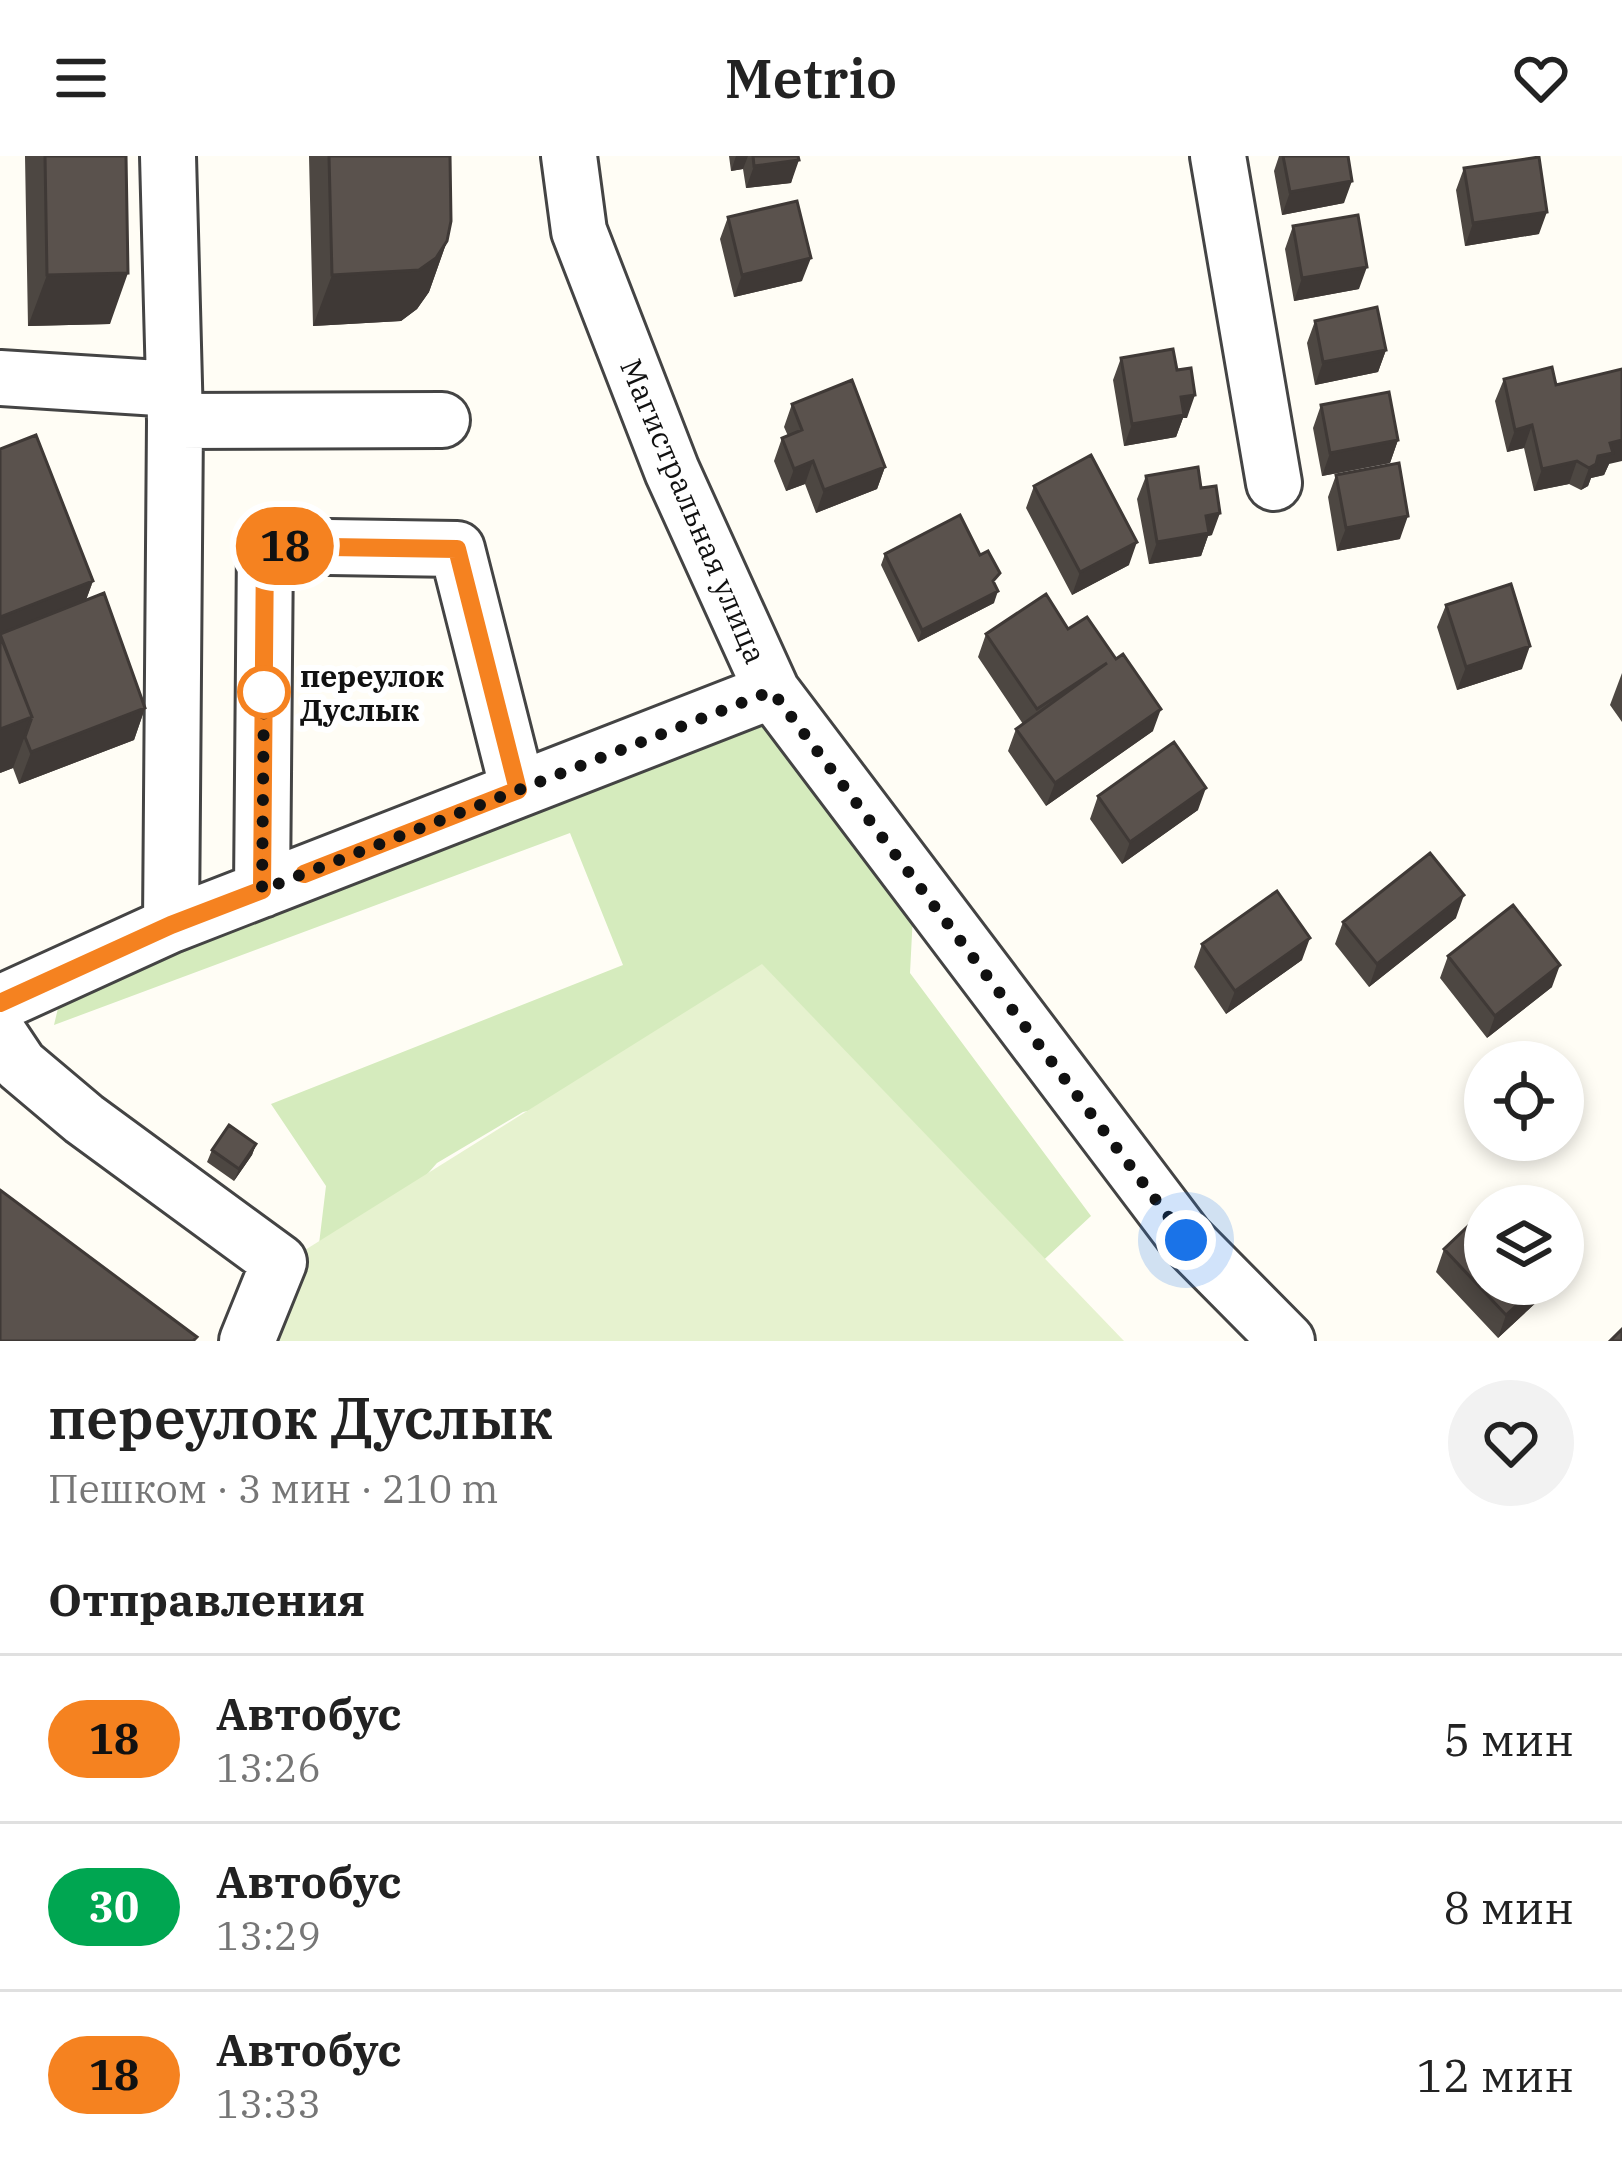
<!DOCTYPE html>
<html lang="ru">
<meta charset="utf-8">
<style>
body{margin:0;font-family:"IBM Plex Serif",serif;background:#f2f2f2;color:#222;height:100vh;display:flex;flex-direction:column;font-size:45px;white-space:nowrap}
*{box-sizing:border-box;margin:0}
p{font-size:39px;color:#767676}
.icon{flex:none;width:66px;height:66px;fill:none;stroke:currentColor;stroke-width:2;stroke-linecap:round;stroke-linejoin:round}
.map{position:relative;height:1185px;overflow:hidden}
.panel{display:flex;flex-direction:column;background:#fff;flex:1}
.panel>*{flex:none}
.badge{padding:0 24px;border-radius:39px;font-size:42px;line-height:78px}
.controls{position:absolute;left:1464px;top:885px;display:grid;gap:24px}
.controls a{display:grid;place-items:center;width:120px;height:120px;border-radius:50%;background:#fff;box-shadow:0 6px 18px #0003;font-size:60px}
.you{position:absolute;width:60px;height:60px;margin:-30px;border:9px solid #fff;border-radius:50%;background:#1a73e8;box-shadow:0 0 0 18px #1a73e833}
.map>.badge{position:absolute;translate:-50% -50%;box-shadow:0 0 0 6px #fff}
h2{padding:0 48px;font-size:45px;line-height:108px}
.round{display:grid;place-items:center;flex:none;width:126px;height:126px;border-radius:63px;background:#f2f2f2}
.summary{display:flex;align-items:center;justify-content:space-between;height:204px;padding:0 48px}
h1{font-size:57px;font-weight:600;line-height:90px}
ul{padding:0;list-style:none}
li{display:flex;align-items:center;gap:36px;height:168px;padding:0 48px;border-top:3px solid #e0e0e0}
li div{flex:1}
li b{display:block;font-size:45px}
li em{font-style:normal}
li .badge{min-width:132px;font-weight:700;text-align:center}
header{display:flex;justify-content:space-between;align-items:center;height:156px;padding:0 48px;background:#fff;font-size:54px;font-weight:600}
.map>svg:first-child{display:block}
.grass{fill:#d5ebbd}
.pitch{fill:#e6f2cf}
.lines{fill:none;stroke-linecap:round;stroke-linejoin:round}
.minor-casing{stroke:#444;stroke-width:60}
.minor{stroke:#fff;stroke-width:54}
.wall{fill:#4d4742}
.shaded-wall{fill:#3f3936}
.building{fill:#5a524d;stroke:#3f3936;stroke-width:3}
.line-casing{stroke:#fff;stroke-width:27}
.line{stroke:#f58220;stroke-width:18}
.walk{stroke:#111;stroke-width:12;stroke-dasharray:0 21.6}
.stop-dot{fill:#fff;stroke:#f58220;stroke-width:6}
.labels{text-anchor:middle;dominant-baseline:central;stroke-width:12;stroke-linejoin:round;paint-order:stroke}
.street-label{font-size:30px;fill:#111;stroke:#fff}
.stop-label{font-size:30px;font-weight:bold;fill:#111;stroke:#fff;text-anchor:start}
</style>
<header><svg class="icon" aria-label="menu" viewBox="0 0 24 24"><path d="M4 6h16M4 12h16M4 18h16"/></svg>Metrio<svg class="icon" aria-label="heart" viewBox="0 0 24 24"><path d="M12 20l-8-8c-3-5 5-10 8-4 3-6 11-1 8 4z"/></svg></header>
<div class="map">
<svg width="1622" height="1185" viewBox="0 0 1622 1185">
<rect width="100%" height="100%" fill="#fffdf5"/>
<path class="grass" d="M761 551 913 758 910 817 1091 1060 1020 1126 620 934 523 956 437 1007 372 1081 319 1088 326 1030 271 948 623 809 570 677 54 869 63 831Z"/>
<path class="pitch" d="M762 808 1124 1185H238L297 1099Z"/>
<g class="lines">
<defs>
<path id="minor" d="M168 0 175 265 171 769
M569 0 579 75 672 315 772 535 1186 1083 1287 1185
M1218 0 1274 327
M0 222 174 233
M175 265 442 264
M262 734 265 390 457 393 518 634
M0 847 171 769 772 535
M0 879 20 909 84 963 279 1106 247 1185"/>
</defs>
<use href="#minor" class="minor-casing"/>
<use href="#minor" class="minor"/>
</g>
<path class="wall" d="M25 0H126L110 168 28 170Z
M309 0H450L447 85 429 136 417 153 401 165 313 170Z
M729 0H798L791 27 746 32 743 13 731 15Z
M1279 0H1348L1344 47 1282 59 1274 15Z
M1464 12 1539 78 1465 90 1456 34Z
M728 61 802 125 734 141 720 83Z
M1293 70 1359 133 1294 145 1285 93Z
M1315 165 1386 194 1378 216 1315 229 1307 187Z
M1121 202 1177 214 1187 262H1183L1176 281 1124 290 1113 224Z
M1504 223 1556 229 1609 308 1604 319 1591 322 1588 330 1581 334 1569 328 1534 335 1524 292 1507 296 1495 245Z
M792 248 885 311 877 333 816 357 805 328 786 335 774 305 782 282 788 280 784 271Z
M1321 249 1398 284 1390 307 1322 320 1313 272Z
M1336 319 1400 383 1337 395 1328 341Z
M1146 320 1201 332 1212 379 1208 380 1201 400 1149 408 1137 343Z
M1034 330 1129 409 1072 439 1026 352Z
M885 398 995 429 994 447 918 486 881 409Z
M93 425 86 444 145 552 134 584 19 628 13 612 0 617Z
M1446 449 1522 513 1457 534 1437 471Z
M1068 473 1153 575 1046 650 1008 595 1016 573 1023 568 978 501 986 478Z
M1622 517V566L1610 549Z
M1098 640 1198 654 1122 708 1090 663Z
M1456 762 1369 831 1335 788 1343 766Z
M1202 788 1302 804 1226 858 1194 811Z
M1448 800 1552 831 1487 882 1440 822Z
M256 988 252 999 234 1025 207 1006 212 994Z
M1444 1093 1556 1128 1498 1182 1436 1116Z"/>
<path class="shaded-wall" d="M736 0H748L743 13 731 15Z
M799 4 791 27 746 32 754 10Z
M1352 25 1344 47 1282 59 1290 36Z
M1547 56 1539 78 1465 90 1473 67Z
M447 85 429 136 417 153 401 165 313 170 332 119Z
M811 102 802 125 734 141 742 119Z
M1367 111 1359 133 1294 145 1302 122Z
M128 117 110 168 28 170 47 119Z
M1386 194 1378 216 1315 229 1323 206Z
M1195 239 1187 262H1183L1176 281 1124 290 1132 268 1181 241Z
M1532 269 1524 292 1507 296 1515 274Z
M1398 284 1390 307 1322 320 1330 297Z
M1622 284V305L1609 308 1604 319 1591 322 1588 330 1581 334 1589 312 1598 300 1610 287Z
M813 305 805 328 786 335 794 313Z
M1577 305 1569 328 1534 335 1542 313Z
M885 311 877 333 816 357 824 334Z
M1220 357 1212 379 1208 380 1201 400 1149 408 1157 386 1206 360Z
M1408 360 1400 383 1337 395 1346 372Z
M1137 386 1129 409 1072 439 1080 416Z
M93 425 74 476 0 505V461Z
M998 435 994 447 918 486 922 474Z
M1530 490 1522 513 1457 534 1466 511Z
M145 552 134 584 19 628 31 596Z
M1161 553 1153 575 1046 650 1055 627Z
M32 561 13 612 0 617V573Z
M1206 632 1198 654 1122 708 1130 686Z
M1464 739 1456 762 1369 831 1377 808Z
M1310 782 1302 804 1226 858 1235 835Z
M1560 809 1552 831 1487 882 1495 860Z
M256 988 252 999 234 1025 239 1013Z
M1540 1128H1556L1498 1182 1506 1159Z"/>
<path class="building" d="M45 0H126L128 117 47 119Z
M329 0H450L451 65 447 85 436 102 419 114 332 119Z
M753 0H798L799 4 754 10Z
M1283 0H1348L1352 25 1290 36Z
M1539 1 1547 56 1473 67 1464 12Z
M797 45 811 102 742 119 728 61Z
M1358 59 1367 111 1302 122 1293 70Z
M1377 151 1386 194 1323 206 1315 165Z
M1173 193 1177 214 1191 212 1195 239 1181 241 1184 259 1132 268 1121 202Z
M1552 211 1556 229 1622 213V284L1610 287 1613 297 1598 300 1596 308 1589 312 1577 305 1542 313 1532 269 1515 274 1504 223Z
M852 224 885 311 824 334 813 305 794 313 782 282 802 274 792 248Z
M1389 236 1398 284 1330 297 1321 249Z
M36 279 93 425 0 461V293Z
M1091 299 1137 386 1080 416 1034 330Z
M1399 307 1408 360 1346 372 1336 319Z
M1198 311 1201 332 1216 330 1220 357 1206 360 1209 377 1157 386 1146 320Z
M960 359 980 399 988 395 1000 417 993 425 998 435 922 474 885 398Z
M1511 428 1530 490 1466 511 1446 449Z
M104 437 145 552 31 596 25 581 32 561 0 478Z
M1046 438 1068 473 1087 461 1116 503 1123 498 1161 553 1055 627 1016 573 1107 507 1037 553 986 478Z
M0 479 32 561 0 573Z
M1174 586 1206 632 1130 686 1098 640Z
M1430 697 1464 739 1377 808 1343 766Z
M1277 735 1310 782 1235 835 1202 788Z
M1513 749 1560 809 1495 860 1448 800Z
M229 969 256 988 239 1013 212 994Z
M0 1034 197 1181 193 1185H0Z
M1503 1038 1514 1050H1490Z
M1485 1054V1128H1540L1506 1159 1444 1093Z
M1622 1173V1185H1610Z"/>
<g class="lines">
<defs>
<path id="line" d="M0 847 171 769 262 734 265 390 457 393 518 634 304 718"/>
</defs>
<use href="#line" class="line-casing"/>
<use href="#line" class="line"/>
<path class="walk" d="M264 536 262 734 772 535 1186 1084"/>
</g>
<circle class="stop-dot" cx="264" cy="536" r="24"/>
<g class="labels">
<g class="street-label">
<text transform="translate(694 355) rotate(67)">Магистральная улица</text>
</g>
<g class="stop-label">
<text x="300" y="519">переулок<tspan x="300" dy="34">Дуслык</tspan></text>
</g>
</g>
</svg>
<div class="controls">
<a><svg class="icon" aria-label="locate" viewBox="0 0 24 24"><circle cx="12" cy="12" r="6"/><path d="M12 2v4M12 18v4M2 12h4M18 12h4"/></svg></a>
<a><svg class="icon" aria-label="layers" viewBox="0 0 24 24"><path d="M12 4l9 5-9 5-9-5zM3 14l9 5 9-5"/></svg></a>
</div>
<div class="you" style="left:1186px;top:1084px"></div>
<b class="badge" style="left:285px;top:390px;background:#f58220;color:#111">18</b>
</div>
<section class="panel">
<div class="summary"><div><h1>переулок Дуслык</h1><p>Пешком · 3 мин · 210 m</p></div><a class="round"><svg class="icon" aria-label="heart" viewBox="0 0 24 24"><path d="M12 20l-8-8c-3-5 5-10 8-4 3-6 11-1 8 4z"/></svg></a></div>
<h2>Отправления</h2>
<ul>
<li><span class="badge" style="background:#f58220;color:#111">18</span><div><b>Автобус</b><p>13:26</p></div><em>5 мин</em></li>
<li><span class="badge" style="background:#00a651;color:#fff">30</span><div><b>Автобус</b><p>13:29</p></div><em>8 мин</em></li>
<li><span class="badge" style="background:#f58220;color:#111">18</span><div><b>Автобус</b><p>13:33</p></div><em>12 мин</em></li>
</ul>
</section>
